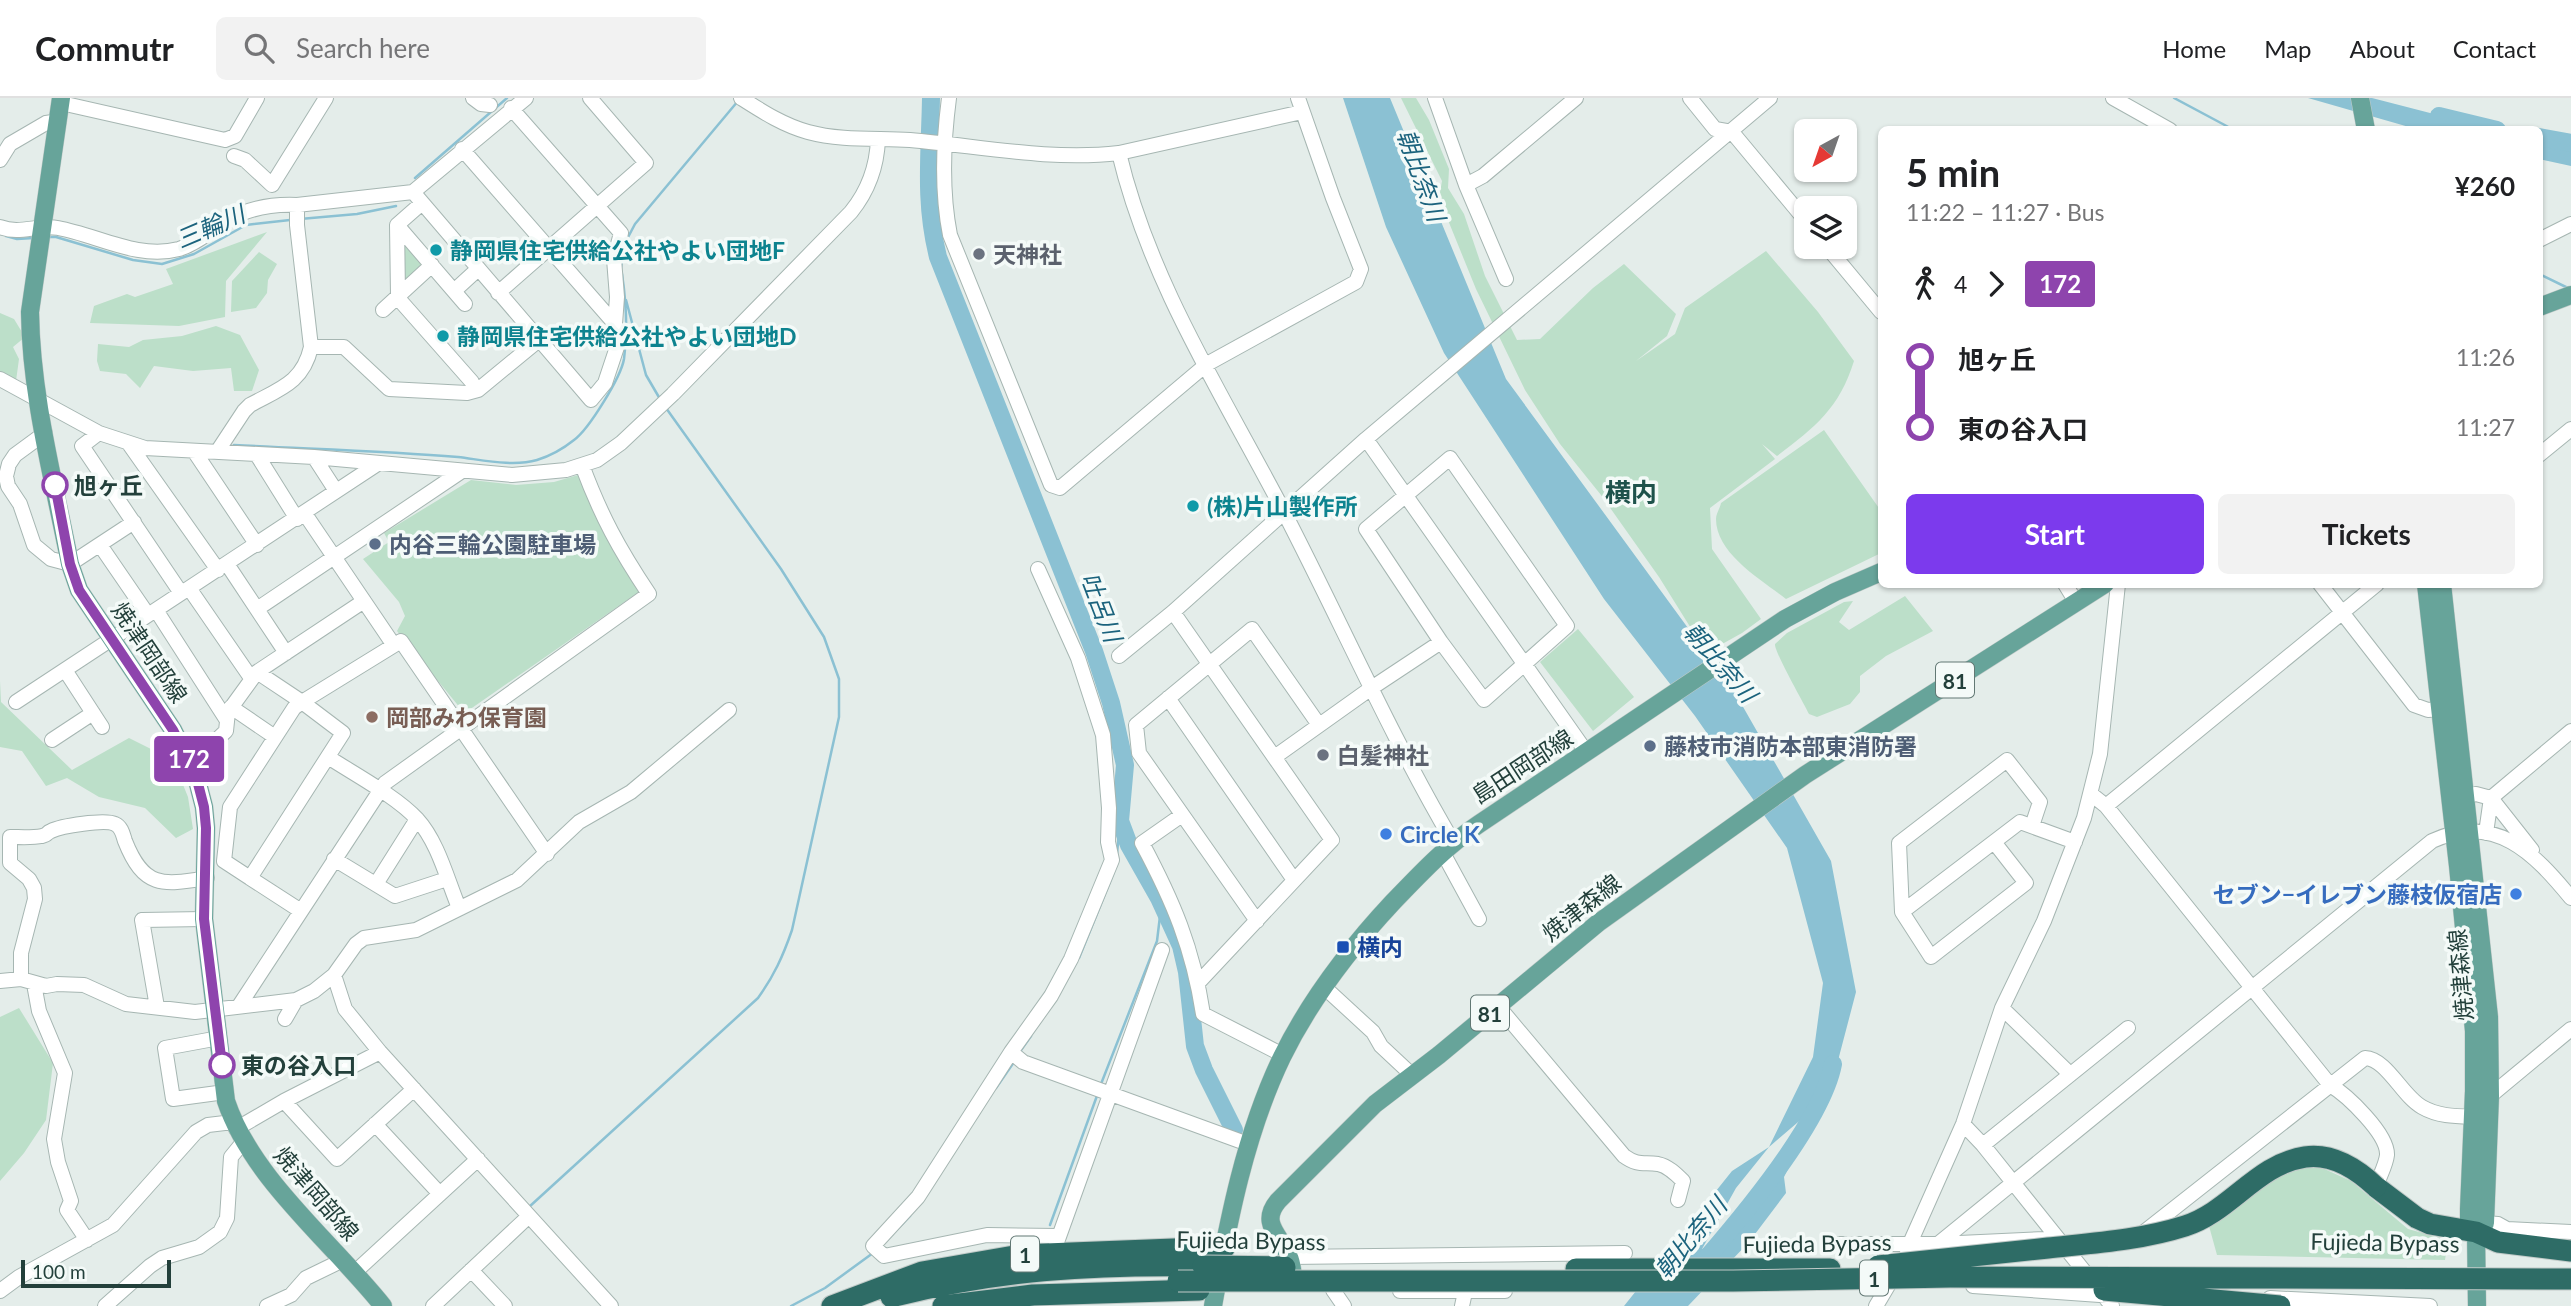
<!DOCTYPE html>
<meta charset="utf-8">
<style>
body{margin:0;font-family:Lato,"Noto Sans JP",sans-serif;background:#f2f2f2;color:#202124;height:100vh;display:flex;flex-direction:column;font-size:26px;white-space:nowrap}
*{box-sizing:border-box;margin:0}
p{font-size:23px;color:#757577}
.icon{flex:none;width:38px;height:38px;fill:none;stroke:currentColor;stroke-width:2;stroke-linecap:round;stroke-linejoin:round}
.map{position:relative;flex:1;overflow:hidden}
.details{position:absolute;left:1878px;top:28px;width:665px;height:462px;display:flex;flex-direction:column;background:#fff;border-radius:10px;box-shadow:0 2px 5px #0004}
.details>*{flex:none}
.badge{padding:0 14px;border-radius:5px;font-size:24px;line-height:46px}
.needle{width:46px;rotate:220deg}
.buttons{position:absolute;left:1794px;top:21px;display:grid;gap:14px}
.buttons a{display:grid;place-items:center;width:63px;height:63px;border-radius:10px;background:#fff;box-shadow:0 2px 5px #0004;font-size:35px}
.scale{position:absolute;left:21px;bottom:18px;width:150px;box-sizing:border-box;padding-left:7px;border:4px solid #23403b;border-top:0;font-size:19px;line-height:24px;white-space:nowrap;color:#23403b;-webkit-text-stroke:5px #f4faf8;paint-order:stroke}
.map>.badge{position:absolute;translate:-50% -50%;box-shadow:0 0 0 4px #fff}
.legs{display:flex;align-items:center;gap:10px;height:77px;padding:0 28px;font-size:23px}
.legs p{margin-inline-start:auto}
.overview{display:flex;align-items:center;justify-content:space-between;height:119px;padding:0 28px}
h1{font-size:38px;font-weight:700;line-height:52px}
.primary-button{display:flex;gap:14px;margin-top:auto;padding:14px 28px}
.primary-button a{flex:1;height:80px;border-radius:10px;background:#7c3aed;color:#fff;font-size:28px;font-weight:700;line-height:80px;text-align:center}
.primary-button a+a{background:#f2f2f2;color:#202124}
ul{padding:0 28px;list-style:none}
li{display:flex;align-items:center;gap:24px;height:70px;font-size:26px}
li i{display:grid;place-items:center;width:10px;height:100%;margin:0 9px;background:currentColor}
li i::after{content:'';width:18px;height:18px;margin:-9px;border:5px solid;border-radius:50%;background:#fff}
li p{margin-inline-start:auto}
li:first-child i{background:linear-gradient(#0000 50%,currentColor 0)}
li:last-child i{background:linear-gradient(currentColor 50%,#0000 0)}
header{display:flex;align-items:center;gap:42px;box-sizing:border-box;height:98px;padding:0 35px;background:#fff;border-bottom:2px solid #e0e0e0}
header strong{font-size:33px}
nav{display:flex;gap:38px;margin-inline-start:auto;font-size:24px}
.search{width:490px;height:63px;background:#f2f2f2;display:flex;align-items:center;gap:18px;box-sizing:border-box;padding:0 24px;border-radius:10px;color:#757577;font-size:26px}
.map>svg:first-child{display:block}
.green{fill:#bcdfc9}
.water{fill:#8bc1d3}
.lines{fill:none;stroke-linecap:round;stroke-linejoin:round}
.stream{stroke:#8bc1d3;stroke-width:2.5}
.river{stroke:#8bc1d3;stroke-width:18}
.minor-casing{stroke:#a6b6b2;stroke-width:16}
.major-casing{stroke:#c1cac8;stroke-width:19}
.highway-casing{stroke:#c1cac8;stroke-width:23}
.minor{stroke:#fff;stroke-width:14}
.major{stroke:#67a49a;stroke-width:18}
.highway{stroke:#2e6c66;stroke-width:21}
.highway-bridge-casing{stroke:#c1cac8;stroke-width:23;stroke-linecap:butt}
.highway-bridge{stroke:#2e6c66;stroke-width:21}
.line-1-casing{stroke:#fff;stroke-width:16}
.line-1{stroke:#8e44ad;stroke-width:10}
.culture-dot{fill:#0f9aa8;stroke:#f4faf8;stroke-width:2.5}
.worship-dot{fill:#6b7280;stroke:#f4faf8;stroke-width:2.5}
.stop-1-dot{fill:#fff;stroke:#8e44ad;stroke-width:3.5}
.service-dot{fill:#5c6f8a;stroke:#f4faf8;stroke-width:2.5}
.education-dot{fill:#8d6e63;stroke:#f4faf8;stroke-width:2.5}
.shop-dot{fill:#3f7fe0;stroke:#f4faf8;stroke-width:2.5}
.transit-dot{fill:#1a4fb4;stroke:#f4faf8;stroke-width:2.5}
.labels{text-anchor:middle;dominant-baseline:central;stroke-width:7;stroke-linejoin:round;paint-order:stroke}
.shield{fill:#f4faf8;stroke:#627874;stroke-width:2}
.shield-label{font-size:21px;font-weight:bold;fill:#23403b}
.culture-label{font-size:23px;font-weight:bold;fill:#0d838f;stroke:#f4faf8;text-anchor:start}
.worship-label{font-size:23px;font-weight:bold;fill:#5b616d;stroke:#f4faf8;text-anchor:start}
.stop-label{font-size:23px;font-weight:bold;fill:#23403b;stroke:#f4faf8;text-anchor:start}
.service-label{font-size:23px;font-weight:bold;fill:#4e5e75;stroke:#f4faf8;text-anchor:start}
.street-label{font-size:23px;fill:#23403b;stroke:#f4faf8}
.education-label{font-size:23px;font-weight:bold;fill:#785e54;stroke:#f4faf8;text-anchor:start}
.shop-label{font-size:23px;font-weight:bold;fill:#366cbe;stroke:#f4faf8;text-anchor:start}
.transit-label{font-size:23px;font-weight:bold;fill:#164399;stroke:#f4faf8;text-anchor:start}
.water-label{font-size:24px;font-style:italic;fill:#1b637d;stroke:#f4faf8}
.quarter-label{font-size:26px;font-weight:bold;fill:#1e524b;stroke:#f4faf8}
</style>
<header>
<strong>Commutr</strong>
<div class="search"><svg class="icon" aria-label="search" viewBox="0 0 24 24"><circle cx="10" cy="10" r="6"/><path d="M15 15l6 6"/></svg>Search here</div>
<nav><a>Home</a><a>Map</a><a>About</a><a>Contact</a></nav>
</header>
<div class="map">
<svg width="2571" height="1208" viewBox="0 0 2571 1208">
<rect width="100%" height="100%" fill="#e4edea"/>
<path class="green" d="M1401 0H1416L1429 22 1449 71 1448 90 1464 116 1485 178 1517 242 1540 241 1593 190 1624 166 1676 216 1667 238 1636 263 1675 236 1685 210 1766 153 1818 214 1854 263C1839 311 1815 329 1777 358L1762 346 1775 361 1710 410 1712 451 1761 521 1742 535 1715 550 1702 548 1659 479 1601 397 1560 346 1525 292 1476 191 1439 100 1442 83Z
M267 134 226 183 225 219 179 228 90 225 94 208 127 196 135 199 173 186 166 171Z
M399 138 426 168 401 189Z
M259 154 277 166 268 182 267 195 256 210 231 214 232 183Z
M0 215 14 221 25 239 13 249 19 261 16 283 0 277Z
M216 228 240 237 259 272 252 293H234L231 270 193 273 154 268 140 290 126 276 100 273 97 263 98 246 129 249 143 242 182 238Z
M1824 332 1881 413V455L1786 501C1762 482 1716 456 1716 421 1716 416 1720 410 1721 405Z
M585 375 643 491 469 612 461 611 397 533 405 518 399 504 363 461 389 444 384 435 471 382 516 387 554 384Z
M1905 498 1933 533 1886 558 1860 578V594L1850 606 1817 619 1809 616C1803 604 1774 553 1775 546L1787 535 1844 504 1853 503 1839 524 1849 532Z
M1578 531 1634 599 1593 633 1540 564Z
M0 583 1 604 72 672 129 640 173 662 188 699 193 731 176 740 145 710 99 699 67 680 46 688 22 653 0 649Z
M19 910 53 965 46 1022 24 1055 0 1083V919Z
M2294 1067 2320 1069 2351 1083 2408 1131 2448 1142 2445 1162 2217 1157 2209 1128 2264 1086Z"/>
<path class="water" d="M1343 0H1390L1506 281 1734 593 1831 763 1856 894 1835 974 1804 1019 1769 1049 1736 1090 1702 1151 1733 1140 1775 1072 1808 1031 1784 1079 1786 1095 1749 1144 1688 1208H1624L1732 1073 1769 1049 1813 959 1823 885 1787 750 1695 618 1604 501 1444 255 1386 129Z
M2308 0H2372L2492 31H2416Z
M2539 44 2571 52V68L2539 61Z"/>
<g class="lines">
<path class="stream" d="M2174 0 2234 32
M415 80 507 0
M300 121 357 116 396 108
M6 138 17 141 34 140
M48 139H56L133 162 162 166 194 156 246 127 290 122
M621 169 625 145 635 126 738 3
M2539 176 2568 190
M626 202 646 277 660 301
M234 347C309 351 384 353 458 359 483 362 513 369 537 362 550 358 564 350 574 342 589 331 621 279 624 261 628 233 626 203 622 176
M1117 756 1120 723
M1079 860 1113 776
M1019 955 1031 938
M1101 986 1157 843 1160 818 1159 800
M996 990 1014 964
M529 1109 758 900C774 878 783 858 792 832L839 619V581L824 539 781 471 666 310
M1050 1127 1098 995
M886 1143 910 1118
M791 1208 825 1190 873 1155"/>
<path class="river" d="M931 0C930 57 924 103 938 159L1094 553 1111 605 1125 667 1120 723 1129 747 1159 800 1181 848 1187 874 1195 948 1204 972 1234 1032
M2439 18 2497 32
M2539 39 2571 45
M1704 1163C1743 1118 1822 1024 1833 966"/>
<defs>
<path id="minor" d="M473 0 481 6 490 7
M741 0C763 14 783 27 808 34 841 43 877 40 910 42 979 48 1050 63 1119 55L1302 14
M949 0C943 46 941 91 950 137L1051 387 1060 390 1207 266 1356 184 1361 171 1333 100 1298 0
M1435 0 1466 87 1506 181
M1690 0 1715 31 1732 34 1806 123
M2113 0 2170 32
M61 5 225 42 235 38 257 0
M462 51 615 226
M1119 55C1150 185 1223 297 1284 414 1341 524 1390 637 1453 744
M234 58 245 62 272 87 326 0
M0 62 10 46 46 25 59 23
M1466 87 1483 78 1576 0
M413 94 591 302 605 285 618 246 615 226 617 199 614 161 621 135 511 10
M397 127 465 206
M397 127 398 197
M397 127 422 105
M0 129C20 137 38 126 58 130 97 137 138 162 179 151 196 146 210 133 225 124 247 110 273 106 297 107L413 94 526 0
M2539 142 2571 126
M1827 149 1881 214
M454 193 478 171
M498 195 646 65 590 0
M397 199 472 284
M383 212 432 167
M311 249H344L389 291 467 295 478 292 540 241
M0 281 99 335 145 350 314 359 512 377 566 372 597 362 621 345 673 296 851 114C868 93 877 69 878 41
M45 335 15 357 9 366 6 378 8 388 20 406 34 447 51 461 70 466 134 424
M99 335 82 348 181 495
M1366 341 1587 655
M129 346 218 472
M194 353 257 447
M217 354 244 313 250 307C279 291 303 285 311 249L297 127V107
M257 357 297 421
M2539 357 2571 331
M314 359 336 393
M1450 360 1567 528 1484 602 1441 544 1366 431Z
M305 416 393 546
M100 447 148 517
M227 466 286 555
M1038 471 1078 560 1103 637 1109 710 1108 744 1112 762 1071 861 1051 898 1011 954 918 1099 873 1148 884 1158 987 1137 1057 1138
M2065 486 2076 504
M2320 486 2414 607 2428 612 2441 611
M189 490 251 580
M257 511 462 373
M156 512 226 621
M1173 514 1332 742 1198 885
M1119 558 1173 514 1366 341 1770 0
M65 572 102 629
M1168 600 1294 782
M16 604 379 365
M231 609 275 639
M52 642 93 615
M1276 658 1370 591 1441 544
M328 659C354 676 397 699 417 721 438 744 447 781 459 810
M191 666 226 633 228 614 257 574 364 503
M2091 696 2106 708 2330 987C2347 997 2388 1036 2387 1057 2386 1067 2379 1079 2376 1089
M2465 698 2476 696 2491 700 2532 752
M2106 708 2377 486
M1182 717 1142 745C1173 803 1193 850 1203 916L1283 957
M2486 735 2491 700 2571 633
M1994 744 2026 785 1931 859 1902 814 1899 745 2007 662 2040 704 2032 728
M1442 753 1479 821
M334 761 395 798 447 781
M250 780 224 763 230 709 294 610 302 604 257 574
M376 786 417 721
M301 813 250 780 343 635 302 604 401 543 547 756
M1902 814 2020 724 2075 744
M1257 823 1139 655 1136 627 1252 531 1319 627
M334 877 345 911 380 954 611 1208
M21 881V855L35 801 34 790 29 781 10 765V739C20 739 32 740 42 738 48 737 46 735 51 733 61 728 105 721 115 726 122 729 123 737 125 743 144 791 163 787 207 780
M0 883 21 881 46 888 57 886 84 887 126 906 195 914 296 902 314 893 334 877 356 846 364 840 416 832 517 782 579 724 631 694 729 612
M34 886 39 913 65 975 54 1041 58 1064 71 1103 67 1112 87 1142
M1324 889 1373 934 1381 948 1412 977
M239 908 385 685 649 496C619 451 601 418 582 367
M1498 908 1624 1058C1638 1068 1643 1064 1658 1066 1668 1068 1676 1076 1683 1083L1678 1102
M157 909 142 822 204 821
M2002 910 2070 976
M285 921 296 902
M219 940 165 950 173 1001 225 994
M1011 954 1023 964 1248 1046
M2490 998 2571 931
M284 1003 337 1061 414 991
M375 1026 440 1096
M1963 1026 1983 1047 2112 1208
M236 1031 284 1003 380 954
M1983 1047 2128 930
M2485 1125 2498 1126 2507 1131 2571 1134
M2144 1134 2365 960C2387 961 2402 998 2422 1009 2441 1020 2462 1018 2482 1019
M1835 1146H1938L2432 743C2495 714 2534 755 2571 800
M1938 1146 2045 1141
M1056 1147 1162 852
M1907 1152 1963 1026 2002 910 2044 823 2084 720 2100 656 2118 486
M1289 1159 1625 1155
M471 1172 505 1208
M354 1175 478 1061
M1973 1188 2114 1198
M1333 1192 1344 1208
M0 1193 19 1179 113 1127 196 1034 208 1027 233 1024
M1400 1193H1505
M2270 1200 2430 1208
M105 1208 150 1168 162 1160 199 1149 220 1134 227 1120 231 1059 244 1043
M267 1208 291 1197 306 1180 343 1162
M433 1208 529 1118
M1462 1208 1465 1194
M1876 1208 1895 1176"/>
<path id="major" d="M61 0 30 214C31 299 54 383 70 466L79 492 173 632 196 678 204 709 206 730 204 821 226 1003C252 1081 332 1144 383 1208
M2360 0 2366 32
M2539 209 2571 197
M2426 486 2458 768 2474 933V993L2469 1111V1123L2476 1134 2477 1208
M2442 486 2489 919 2490 998 2485 1125 2476 1134
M1294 1182C1292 1174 1292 1166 1289 1159 1281 1137 1259 1126 1278 1103L1375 1006 1439 957 1598 825 1805 677 2105 486
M1213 1208C1228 1124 1245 1036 1282 959 1310 902 1350 850 1393 804 1421 775 1446 748 1479 726L1785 521 1835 494 1881 474"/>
<path id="highway" d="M2376 1089 2417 1120 2430 1126 2476 1134 2498 1144 2571 1153
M1576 1171H1830
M891 1199C998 1172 1093 1166 1203 1168
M832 1208 922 1174 1020 1157 1225 1149
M943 1208 1033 1197 1199 1192"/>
</defs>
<use href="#minor" class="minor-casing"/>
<use href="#major" class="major-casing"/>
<use href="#highway" class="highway-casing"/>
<use href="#minor" class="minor"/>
<use href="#major" class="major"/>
<use href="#highway" class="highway"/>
<defs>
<path id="highway-bridge" d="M1203 1168 1285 1169
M1878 1168C1935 1162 1992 1156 2048 1150 2095 1145 2141 1142 2185 1128 2230 1114 2257 1066 2305 1059 2332 1055 2357 1071 2376 1089
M1178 1183H1733L1950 1179 2571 1181
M2104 1192 2280 1208"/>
</defs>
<use href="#highway-bridge" class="highway-bridge-casing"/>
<use href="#highway-bridge" class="highway-bridge"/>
</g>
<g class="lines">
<defs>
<path id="line-1" d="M55 387 70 466 79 492 173 632 196 678 204 709 206 730 204 821 222 967"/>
</defs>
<use href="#line-1" class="line-1-casing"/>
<use href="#line-1" class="line-1"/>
</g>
<g class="culture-dot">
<circle cx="436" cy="152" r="7"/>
<circle cx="443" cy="238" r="7"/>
<circle cx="1193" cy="408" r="7"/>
</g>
<g class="worship-dot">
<circle cx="979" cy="156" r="7"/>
<circle cx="1323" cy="657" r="7"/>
</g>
<g class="stop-1-dot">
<circle cx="55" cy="387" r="12"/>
<circle cx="222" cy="967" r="12"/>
</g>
<g class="service-dot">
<circle cx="375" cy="446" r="7"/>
<circle cx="1650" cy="648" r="7"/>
</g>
<circle class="education-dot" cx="372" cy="619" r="7"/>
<g class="shop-dot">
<circle cx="1386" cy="736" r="7"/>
<circle cx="2516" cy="796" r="7"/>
</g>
<rect class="transit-dot" x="1336" y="842" width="14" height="14" rx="3.5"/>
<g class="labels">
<g class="shield">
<rect x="1936" y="564.5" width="38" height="35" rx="5"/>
<rect x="1471" y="897.5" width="38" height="35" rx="5"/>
<rect x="1011" y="1138.5" width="28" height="35" rx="5"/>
<rect x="1860" y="1162.5" width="28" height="35" rx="5"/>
</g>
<g class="shield-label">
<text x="1955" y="582">81</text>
<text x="1490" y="915">81</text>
<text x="1025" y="1156">1</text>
<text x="1874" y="1180">1</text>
</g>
<g class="culture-label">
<text x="450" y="152">静岡県住宅供給公社やよい団地F</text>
<text x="457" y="238">静岡県住宅供給公社やよい団地D</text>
<text x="1207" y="408">(株)片山製作所</text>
</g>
<g class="worship-label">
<text x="993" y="156">天神社</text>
<text x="1337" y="657">白髪神社</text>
</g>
<g class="stop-label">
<text x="74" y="387">旭ヶ丘</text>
<text x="241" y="967">東の谷入口</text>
</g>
<g class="service-label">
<text x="389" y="446">内谷三輪公園駐車場</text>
<text x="1664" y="648">藤枝市消防本部東消防署</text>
</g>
<g class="street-label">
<text transform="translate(150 554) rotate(56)">焼津岡部線</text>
<text transform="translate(1522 668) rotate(-33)">島田岡部線</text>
<text transform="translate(1581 809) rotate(-38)">焼津森線</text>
<text transform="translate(2460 877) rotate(-95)">焼津森線</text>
<text transform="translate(317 1095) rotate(49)">焼津岡部線</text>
<text transform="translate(1251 1142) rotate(1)">Fujieda Bypass</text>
<text transform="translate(2385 1144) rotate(1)">Fujieda Bypass</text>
<text transform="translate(1817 1145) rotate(-1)">Fujieda Bypass</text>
</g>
<g class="education-label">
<text x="386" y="619">岡部みわ保育園</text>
</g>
<g class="shop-label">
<text x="1400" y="736">Circle K</text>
<text x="2502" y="796" text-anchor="end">セブン−イレブン藤枝仮宿店</text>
</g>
<g class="transit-label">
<text x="1357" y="849">横内</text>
</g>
<g class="water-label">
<text transform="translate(1422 77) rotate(70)">朝比奈川</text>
<text transform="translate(210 128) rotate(-23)">三輪川</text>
<text transform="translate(1102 509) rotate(69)">吐呂川</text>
<text transform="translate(1721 564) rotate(49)">朝比奈川</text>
<text transform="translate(1690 1139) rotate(-50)">朝比奈川</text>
</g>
<g class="quarter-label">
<text x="1631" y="394">横内</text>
</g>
</g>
</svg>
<div class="buttons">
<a><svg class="needle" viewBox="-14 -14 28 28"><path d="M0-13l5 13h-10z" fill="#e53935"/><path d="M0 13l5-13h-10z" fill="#757577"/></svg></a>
<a><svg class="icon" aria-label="layers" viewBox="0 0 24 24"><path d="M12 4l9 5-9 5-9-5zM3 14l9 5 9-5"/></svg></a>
</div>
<div class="scale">100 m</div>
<b class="badge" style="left:189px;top:661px;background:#8e44ad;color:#fff">172</b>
<section class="details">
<div class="overview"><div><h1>5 min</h1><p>11:22 – 11:27 · Bus</p></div><b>¥260</b></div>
<div class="legs"><svg class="icon" aria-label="walk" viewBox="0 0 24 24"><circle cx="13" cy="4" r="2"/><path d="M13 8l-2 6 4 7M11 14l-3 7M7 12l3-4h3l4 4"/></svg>4<svg class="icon" aria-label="forward" viewBox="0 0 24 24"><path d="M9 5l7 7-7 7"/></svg><b class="badge" style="background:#8e44ad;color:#fff">172</b></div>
<ul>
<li><i style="color:#8e44ad"></i><b>旭ヶ丘</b><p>11:26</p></li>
<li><i style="color:#8e44ad"></i><b>東の谷入口</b><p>11:27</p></li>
</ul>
<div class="primary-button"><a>Start</a><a>Tickets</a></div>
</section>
</div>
